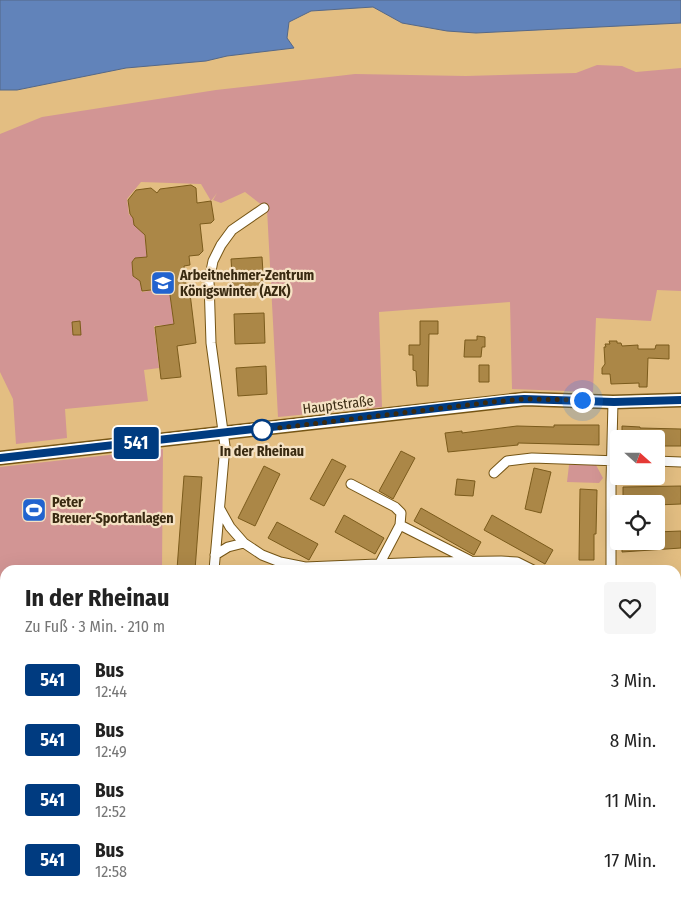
<!DOCTYPE html>
<html lang="de">
<meta charset="utf-8">
<style>
body{margin:0;font-family:"Fira Sans Condensed",sans-serif;background:#f6f6f6;color:#222;height:100vh;display:flex;flex-direction:column;font-size:19px;white-space:nowrap}
*{box-sizing:border-box;margin:0}
p{font-size:16px;color:#767676}
.icon{flex:none;width:28px;height:28px;fill:none;stroke:currentColor;stroke-width:2;stroke-linecap:round;stroke-linejoin:round}
.map{position:relative;flex:1;overflow:hidden}
.panel{position:absolute;left:0px;top:565px;width:681px;height:335px;display:flex;flex-direction:column;background:#fff;border-radius:15px 15px 0 0;box-shadow:0 5px 20px #0002}
.panel>*{flex:none}
.badge{padding:0 10px;border-radius:4px;font-size:18px;line-height:32px}
.needle{width:32px;rotate:111deg}
.buttons{position:absolute;left:610px;top:430px;display:grid;gap:10px}
.buttons a{display:grid;place-items:center;width:55px;height:55px;border-radius:5px;background:#fff;box-shadow:0 5px 20px #0002;font-size:25px}
.you{position:absolute;width:25px;height:25px;margin:-12px;border:4px solid #fff;border-radius:50%;background:#1a73e8;box-shadow:0 0 0 8px #1a73e833}
.map>.badge{position:absolute;translate:-50% -50%;box-shadow:0 0 0 2px #fff}
.round{display:grid;place-items:center;flex:none;width:52px;height:52px;border-radius:5px;background:#f6f6f6}
.summary{display:flex;align-items:center;justify-content:space-between;height:85px;padding:0 25px}
h1{font-size:24px;font-weight:700;line-height:38px}
ul{padding:0;list-style:none}
li{display:flex;align-items:center;gap:15px;height:60px;padding:0 25px}
li div{flex:1}
li b{display:block;font-size:19px}
li em{font-style:normal}
li .badge{min-width:55px;font-weight:700;text-align:center}
.map>svg:first-child{display:block}
.built{fill:#deb671}
.green{fill:#d29594}
.water{fill:#6183ba;stroke:#556887}
.building{fill:#ab8747;stroke:#7b5b1c}
.lines{fill:none;stroke-linecap:round;stroke-linejoin:round}
.street-casing{stroke:#755515;stroke-width:11}
.secondary-casing{stroke:#755515;stroke-width:15}
.street{stroke:#fff;stroke-width:9}
.secondary{stroke:#fff;stroke-width:12}
.rail-casing{stroke:#544123;stroke-width:5}
.rail{stroke:#f5e2c4;stroke-width:3;stroke-dasharray:9;stroke-linecap:butt}
.line-casing{stroke:#fff;stroke-width:11}
.line{stroke:#003b80;stroke-width:8}
.walk{stroke:#392a11;stroke-width:5;stroke-dasharray:0 9}
.stop-dot{fill:#fff;stroke:#003b80;stroke-width:2.5}
.labels{text-anchor:middle;dominant-baseline:central;stroke-width:4.5;stroke-linejoin:round;paint-order:stroke}
.poi-label{font-size:14px;font-weight:bold;fill:#392a11;stroke:#f5e2c4;text-anchor:start}
.street-label{font-size:14px;fill:#392a11;stroke:#f5e2c4}
.stop-label{font-size:14px;font-weight:bold;fill:#392a11;stroke:#f5e2c4}
</style>
<div class="map">
<svg width="681" height="900" viewBox="0 0 681 900">
<rect width="100%" height="100%" fill="#e3be82"/>
<path class="built" d="M0 699H5V895H445L444 900H0Z"/>
<path class="green" d="M597 65 622 66 636 72 681 68V291L657 290 651 321 596 318 593 392 512 389 510 302 379 312 382 407 278 417 267 209 245 192 221 203 213 200 217 193 211 201 201 184 141 182 127 199 129 215 134 216V223L142 232H144L147 257 135 258 132 262 133 276 137 279H140L142 292 169 288 174 327 165 328 164 325 154 326 159 368 144 370 148 401 65 409 67 438 16 444 13 399 0 372V134L42 117 216 90 355 74 466 76 576 73Z
M163 449 162 570H5V659H0V467Z
M569 465H596L603 478 599 483 567 482Z
M676 667H681V705H676Z"/>
<path class="water" d="M0 0H681V23L476 33 447 31 402 23 373 7 311 11 289 22 287 38 294 48 227 56 206 61 126 68 17 90H0Z"/>
<path class="building" d="M191 185 196 188 197 203 211 201 214 220 211 223 200 224 203 251 199 255 189 256 190 265 184 266 186 285H189L196 343 177 346 181 377 161 379 155 327 174 324 169 288 142 291 140 281 133 276 132 262 135 258 147 257 145 235 134 225 133 218 130 214 128 200 136 190 151 188 157 193 160 189Z
M262 257 264 288 233 289 231 259Z
M264 313 265 343 235 344 234 314Z
M80 321 81 335H73L72 322Z
M420 321H438V334H429L428 386H417L416 371 413 370V355H409V345H420Z
M477 336 485 337V347H482L481 357H464L465 340H477Z
M609 341H617V343H621L622 346 638 345V349H655L656 345H669V359L648 358 647 387H639V383L611 384 610 374H602V368L605 364 604 347H606L605 344H610Z
M479 365H489V382H479Z
M266 366 267 394 238 396 236 368Z
M554 425H599V445L518 443V445L448 452 445 433 462 431V433L517 426 554 427Z
M622 426 640 427V428L681 429V446H656V439H622Z
M401 451 415 458 393 499 379 491Z
M332 459 346 466 324 506 310 499Z
M264 466 280 474 255 526 238 518Z
M534 468 551 472 541 513 525 509Z
M184 476 202 477 195 570 177 569Z
M457 479 475 481 473 496 455 495Z
M681 486V504L656 505V504H623V487Z
M580 489 597 490 596 534H594V560H579Z
M421 508 481 542 474 555 414 521Z
M344 515 384 538 375 554 335 532Z
M492 515 553 550 545 564 484 530Z
M277 522 318 544 309 560 268 538Z
M681 531V548L622 552V541H656V532Z"/>
<g class="lines">
<defs>
<path id="street" d="M656 461 681 462
M494 473 507 461 532 458 619 461
M351 484 395 507 401 513 400 525
M220 509 230 527 244 543 262 555 280 562 305 567 426 562 501 561 517 562 533 570
M215 555 228 547 244 543
M380 563 400 525 469 560
M214 570 225 446 211 343 209 281 213 261 221 245 232 230 264 208
M611 570V482L613 402
M676 618H681
M676 870H681
M577 900V895"/>
<path id="secondary" d="M0 458 525 399 613 402 681 400"/>
</defs>
<use href="#street" class="street-casing"/>
<use href="#secondary" class="secondary-casing"/>
<use href="#street" class="street"/>
<use href="#secondary" class="secondary"/>
<defs>
<path id="rail" d="M676 658H681
M0 677H5
M0 695H5"/>
</defs>
<use href="#rail" class="rail-casing"/>
<use href="#rail" class="rail"/>
</g>
<g class="lines">
<defs>
<path id="line" d="M0 458 508 400 524 399 614 402 681 400"/>
</defs>
<use href="#line" class="line-casing"/>
<use href="#line" class="line"/>
<path class="walk" d="M262 430 492 402 524 399 582 400"/>
</g>
<defs>
<symbol id="university-square" viewBox="-11 -11 22 22"><rect x="-9" y="-9" width="18" height="18" rx="4" fill="#2163cf" stroke="#f5e2c4"/><path d="M0-5L7-2L0 1L-7-2ZM-4 1L0 2.5L4 1V4Q0 6-4 4Z" fill="#fff"/></symbol>
<symbol id="stadium-square" viewBox="-11 -11 22 22"><rect x="-9" y="-9" width="18" height="18" rx="4" fill="#2163cf" stroke="#f5e2c4"/><path d="M0-5a6.5 5 0 1 0 0 10a6.5 5 0 1 0 0-10ZM-3.5-1.8h7v3.6h-7Z" fill="#fff"/></symbol>
</defs>
<g fill-rule="evenodd">
<use href="#university-square" x="149" y="269" width="28" height="28"/>
<use href="#stadium-square" x="20" y="496" width="28" height="28"/>
</g>
<circle class="stop-dot" cx="262" cy="430" r="10"/>
<g class="labels">
<g class="poi-label">
<text x="180" y="275">Arbeitnehmer-Zentrum<tspan x="180" dy="16">Königswinter (AZK)</tspan></text>
<text x="52" y="502">Peter<tspan x="52" dy="16">Breuer-Sportanlagen</tspan></text>
</g>
<g class="street-label">
<text transform="translate(338 405) rotate(-7)">Hauptstraße</text>
</g>
<g class="stop-label">
<text x="262" y="451">In der Rheinau</text>
</g>
</g>
</svg>
<div class="buttons">
<a><svg class="needle" viewBox="-14 -14 28 28"><path d="M0-13l5 13h-10z" fill="#e53935"/><path d="M0 13l5-13h-10z" fill="#767676"/></svg></a>
<a><svg class="icon" aria-label="locate" viewBox="0 0 24 24"><circle cx="12" cy="12" r="6"/><path d="M12 2v4M12 18v4M2 12h4M18 12h4"/></svg></a>
</div>
<div class="you" style="left:582px;top:400px"></div>
<b class="badge" style="left:136px;top:443px;background:#003b80;color:#fff">541</b>
<section class="panel">
<div class="summary"><div><h1>In der Rheinau</h1><p>Zu Fuß · 3 Min. · 210 m</p></div><a class="round"><svg class="icon" aria-label="heart" viewBox="0 0 24 24"><path d="M12 20l-8-8c-3-5 5-10 8-4 3-6 11-1 8 4z"/></svg></a></div>
<ul>
<li><span class="badge" style="background:#003b80;color:#fff">541</span><div><b>Bus</b><p>12:44</p></div><em>3 Min.</em></li>
<li><span class="badge" style="background:#003b80;color:#fff">541</span><div><b>Bus</b><p>12:49</p></div><em>8 Min.</em></li>
<li><span class="badge" style="background:#003b80;color:#fff">541</span><div><b>Bus</b><p>12:52</p></div><em>11 Min.</em></li>
<li><span class="badge" style="background:#003b80;color:#fff">541</span><div><b>Bus</b><p>12:58</p></div><em>17 Min.</em></li>
</ul>
</section>
</div>
